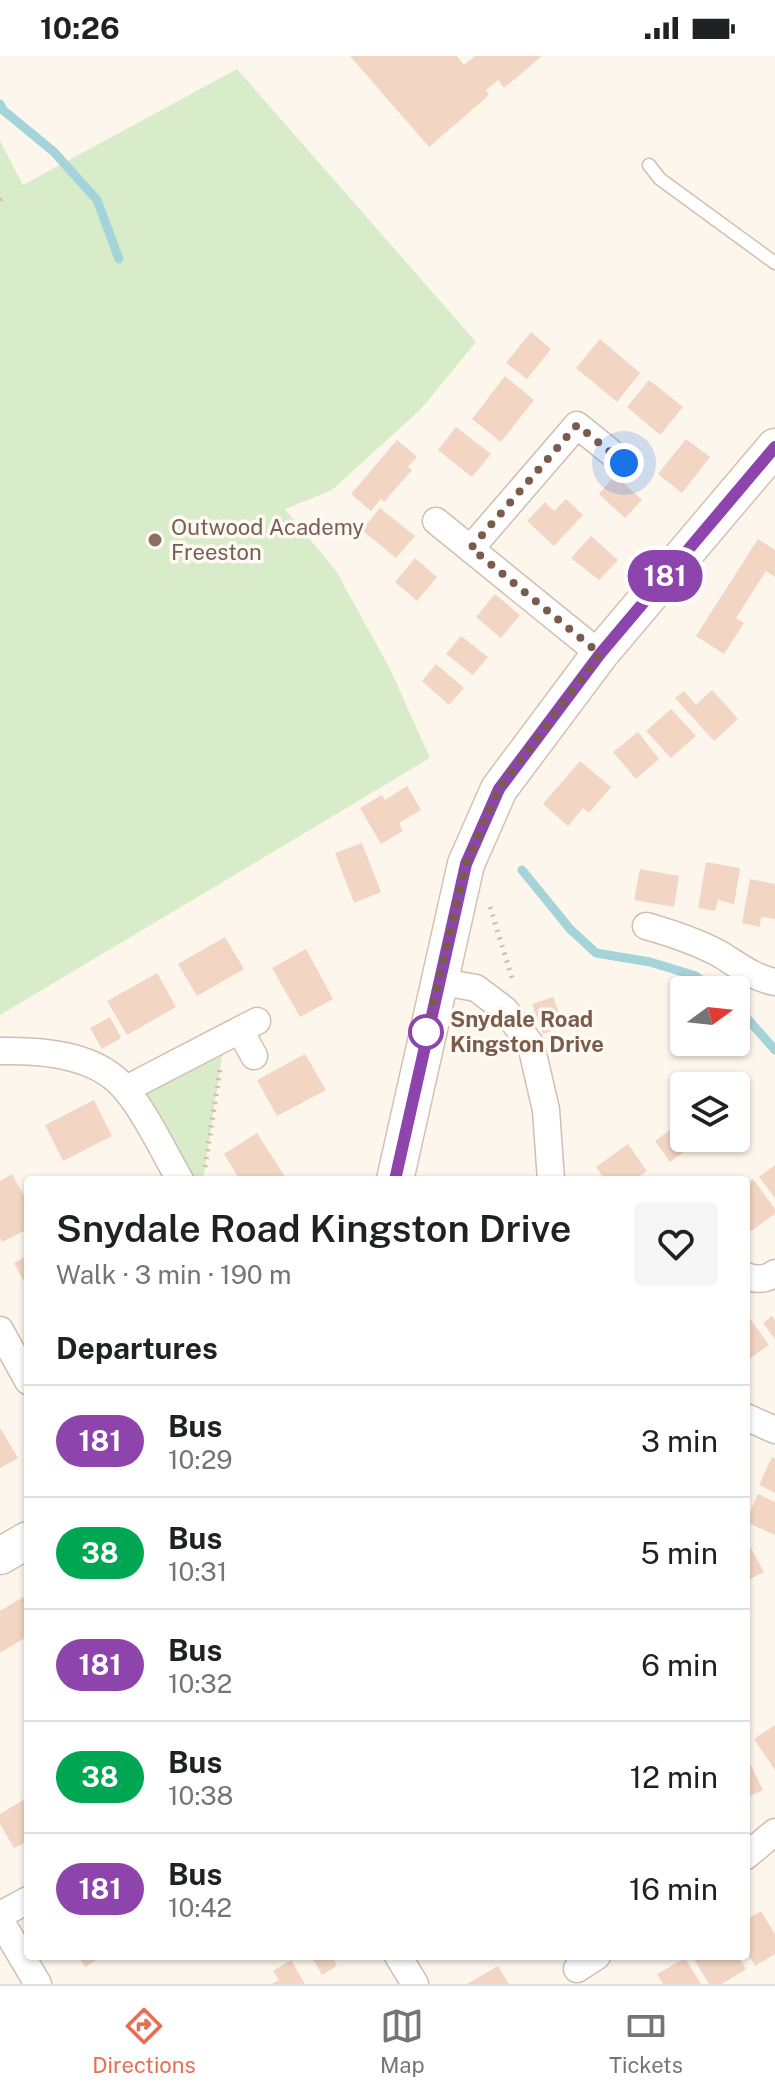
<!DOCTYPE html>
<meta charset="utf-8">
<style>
body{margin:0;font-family:"Public Sans",sans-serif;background:#f6f6f6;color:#202124;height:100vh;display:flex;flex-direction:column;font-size:30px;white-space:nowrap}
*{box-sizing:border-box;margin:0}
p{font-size:26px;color:#757577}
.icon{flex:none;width:44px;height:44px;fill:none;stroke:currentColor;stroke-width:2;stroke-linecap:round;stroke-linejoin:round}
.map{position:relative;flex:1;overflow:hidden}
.panel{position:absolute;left:24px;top:1120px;width:726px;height:784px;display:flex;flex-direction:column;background:#fff;border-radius:8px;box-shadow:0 2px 6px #0004}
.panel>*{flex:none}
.badge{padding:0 16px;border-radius:26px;font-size:28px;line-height:52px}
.needle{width:52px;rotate:75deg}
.fabs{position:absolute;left:670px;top:920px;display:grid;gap:16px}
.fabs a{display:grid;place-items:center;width:80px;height:80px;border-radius:8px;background:#fff;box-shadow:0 2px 6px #0004;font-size:40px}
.you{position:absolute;width:40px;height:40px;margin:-20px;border:6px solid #fff;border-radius:50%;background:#1a73e8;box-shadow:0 0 0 12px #1a73e833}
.map>.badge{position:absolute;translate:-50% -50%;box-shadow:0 0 0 4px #fff}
h2{padding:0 32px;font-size:30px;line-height:72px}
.round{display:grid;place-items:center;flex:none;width:84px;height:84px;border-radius:8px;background:#f6f6f6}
.summary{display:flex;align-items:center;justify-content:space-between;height:136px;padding:0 32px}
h1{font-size:38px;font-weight:600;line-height:60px}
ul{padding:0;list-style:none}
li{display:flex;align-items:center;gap:24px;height:112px;padding:0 32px;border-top:2px solid #e0e0e0}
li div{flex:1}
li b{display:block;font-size:30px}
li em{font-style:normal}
li .badge{min-width:88px;font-weight:700;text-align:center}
.status{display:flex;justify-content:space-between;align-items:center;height:56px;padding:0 40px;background:#fff;direction:ltr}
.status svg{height:22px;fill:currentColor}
.tabs{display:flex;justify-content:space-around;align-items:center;height:112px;border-top:2px solid #e0e0e0;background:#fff;font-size:22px;color:#757577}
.tabs a{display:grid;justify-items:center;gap:4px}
.tabs .selected{color:#e76f51}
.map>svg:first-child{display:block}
.green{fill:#d8ecc9}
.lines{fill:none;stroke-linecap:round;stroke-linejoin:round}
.stream{stroke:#a5d3da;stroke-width:9}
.building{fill:#f3d5c3}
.lane-casing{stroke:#d1beb0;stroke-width:15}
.street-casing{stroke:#d1beb0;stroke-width:29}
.secondary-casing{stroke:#d6c0b0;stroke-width:39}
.path{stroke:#d9b8a5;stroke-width:5;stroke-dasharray:2 6;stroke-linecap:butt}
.lane{stroke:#fff;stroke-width:12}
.street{stroke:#fff;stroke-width:26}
.secondary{stroke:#fff;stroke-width:36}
.line-casing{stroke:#fff;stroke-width:18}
.line{stroke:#8e44ad;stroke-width:12}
.walk{stroke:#7a5c4d;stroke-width:8;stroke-dasharray:0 14.4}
.education-dot{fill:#8d6e63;stroke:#fffaf3;stroke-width:3}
.stop-dot{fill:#fff;stroke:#8e44ad;stroke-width:4}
.labels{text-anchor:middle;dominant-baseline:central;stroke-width:7;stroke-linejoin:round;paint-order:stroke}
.education-label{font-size:22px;fill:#785e54;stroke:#fffaf3;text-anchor:start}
.stop-label{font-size:22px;font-weight:bold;fill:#7a5c4d;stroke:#fffaf3;text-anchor:start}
</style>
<div class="status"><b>10:26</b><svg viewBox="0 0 49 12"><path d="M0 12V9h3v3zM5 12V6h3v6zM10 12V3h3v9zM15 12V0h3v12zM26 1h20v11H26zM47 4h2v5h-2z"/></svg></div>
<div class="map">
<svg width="775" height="1928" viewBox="0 0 775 1928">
<rect width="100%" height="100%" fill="#fdf6ec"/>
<path class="green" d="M237 13 476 286 421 353 332 434 285 453 336 515 390 613 430 702 0 959V85L23 129Z
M225 981 203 1124H180L126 1033Z"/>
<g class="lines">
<path class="stream" d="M0 48 3 54 54 96 97 144 119 203
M522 814 570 873 596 897 650 906 696 920 715 934
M736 950 775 994"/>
</g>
<path class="building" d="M350 0H457L464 9 475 0H542L504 32 498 24 486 34 489 39 429 91Z
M531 276 551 293 527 323 506 307Z
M600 283 640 317 617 346 576 312Z
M505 320 534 344 501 386 472 363Z
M649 324 683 351 660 379 627 351Z
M456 371 491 398 472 421 438 394Z
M686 383 710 401 682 437 658 418Z
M397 384 417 401 408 411 412 414 384 446 381 443 371 455 351 438Z
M615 419 642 444 625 462 599 438Z
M566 443 583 459 554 490 527 465 545 446 554 455Z
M380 452 415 480 396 502 362 474Z
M591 480 618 504 599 524 571 502Z
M758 483 775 494V521L766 515 736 562 744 567 724 598 696 580Z
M415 502 437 521 417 545 395 526Z
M495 538 520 559 501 582 476 561Z
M461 580 488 601 473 619 446 598Z
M436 608 464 632 449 649 422 625Z
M712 634 738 663 714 685 675 642 684 635 696 649Z
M671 653 696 680 671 702 646 675Z
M638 676 659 703 636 723 613 696Z
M580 705 611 731 589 757 583 752 568 770 543 748Z
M407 730 421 754 399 767 403 775 381 788 360 752 382 739 385 744Z
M362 787 381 836 354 847 335 797Z
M706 806 740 812 734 848 718 844 715 855 698 852Z
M640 813 679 820 674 851 634 844Z
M750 823 775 828V863L761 861 760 871 742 867Z
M225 881 244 913 197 940 178 908Z
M306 893 333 943 300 961 272 912Z
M157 917 176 951 127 979 107 945Z
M553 941 564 970 543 978 532 948Z
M110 961 121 982 102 993 90 972Z
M305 998 326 1034 277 1060 257 1024Z
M94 1044 112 1080 63 1105 45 1069Z
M684 1064V1082H703L670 1106 655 1085Z
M257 1077 273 1102 287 1124H240L224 1098Z
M628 1088 647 1115 634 1124H605L596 1111Z
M775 1109V1142L759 1121Z
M12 1118 28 1147V1173L2 1186 0 1182V1125Z
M753 1123 775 1153V1158L751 1175 746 1169V1128Z
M28 1199V1233L14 1207Z
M746 1257 769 1289 746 1305Z
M772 1260 775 1264V1283L763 1267Z
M0 1372 18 1402 0 1412Z
M772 1401 775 1403V1437L759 1429Z
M758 1438 775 1446V1479L746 1466Z
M746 1483 764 1516 746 1525Z
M28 1538V1580L0 1597V1555Z
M775 1669V1714L754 1683Z
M746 1699 763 1734 746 1742Z
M28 1741V1785L14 1792 0 1768V1758Z
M761 1855 775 1878V1898L755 1910 746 1895V1864Z
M78 1900H103L85 1911Z
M311 1900H332L337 1910 322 1919Z
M692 1900H738L746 1913 722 1928H709Z
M685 1902 701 1928H663L657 1918Z
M291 1904 305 1928H272L279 1924 273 1915Z
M498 1910 509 1928H467Z"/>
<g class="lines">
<defs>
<path id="lane" d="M649 109 660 123 775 207"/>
<path id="street" d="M436 465 600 598
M471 492 577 369 624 407
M646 870C671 877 695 885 718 897 737 908 753 922 775 926
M437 925 476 932 505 954 531 989 546 1054 551 1124
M240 974 254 1000
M0 995C42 994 98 998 126 1034 146 1058 164 1096 180 1124
M126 1033 257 965
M746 1220C756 1224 766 1224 775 1217
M0 1274 28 1325
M746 1361 775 1374
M746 1800 775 1776
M0 1859 28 1844
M0 1864 38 1928
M398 1900 415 1928
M577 1913 597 1900"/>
<path id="secondary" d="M395 1124 466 808 499 733 600 598 775 391
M0 1500 28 1484"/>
</defs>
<use href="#lane" class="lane-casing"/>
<use href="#street" class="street-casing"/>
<use href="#secondary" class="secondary-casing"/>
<path class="path" d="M0 144 3 141
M490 851 513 925
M205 1111 220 1014"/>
<use href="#lane" class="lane"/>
<use href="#street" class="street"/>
<use href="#secondary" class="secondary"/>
</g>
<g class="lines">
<defs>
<path id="line" d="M395 1124 466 808 499 733 600 598 775 391"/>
</defs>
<use href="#line" class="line-casing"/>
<use href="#line" class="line"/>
<path class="walk" d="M426 976 425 982 466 808 499 733 600 598 471 492 577 369 624 407"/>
</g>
<circle class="education-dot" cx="155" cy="484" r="8"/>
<circle class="stop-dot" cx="426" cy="976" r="16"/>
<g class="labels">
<g class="education-label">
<text x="171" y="471">Outwood Academy<tspan x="171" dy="25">Freeston</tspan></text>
</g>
<g class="stop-label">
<text x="450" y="963">Snydale Road<tspan x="450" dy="25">Kingston Drive</tspan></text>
</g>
</g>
</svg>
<div class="fabs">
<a><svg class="needle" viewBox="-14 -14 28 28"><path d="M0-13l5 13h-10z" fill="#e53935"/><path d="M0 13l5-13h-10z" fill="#757577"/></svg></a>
<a><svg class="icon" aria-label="layers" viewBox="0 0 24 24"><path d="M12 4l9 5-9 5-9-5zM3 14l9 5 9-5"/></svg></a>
</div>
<div class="you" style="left:624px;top:407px"></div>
<b class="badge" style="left:665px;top:520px;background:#8e44ad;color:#fff">181</b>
<section class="panel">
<div class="summary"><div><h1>Snydale Road Kingston Drive</h1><p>Walk · 3 min · 190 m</p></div><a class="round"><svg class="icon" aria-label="heart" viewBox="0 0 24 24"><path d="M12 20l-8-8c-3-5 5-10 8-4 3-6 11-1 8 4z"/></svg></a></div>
<h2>Departures</h2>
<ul>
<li><span class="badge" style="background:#8e44ad;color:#fff">181</span><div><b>Bus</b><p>10:29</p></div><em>3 min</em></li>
<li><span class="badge" style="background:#00a651;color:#fff">38</span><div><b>Bus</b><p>10:31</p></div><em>5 min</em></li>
<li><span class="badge" style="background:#8e44ad;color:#fff">181</span><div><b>Bus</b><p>10:32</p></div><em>6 min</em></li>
<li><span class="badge" style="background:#00a651;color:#fff">38</span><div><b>Bus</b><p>10:38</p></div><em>12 min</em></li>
<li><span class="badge" style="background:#8e44ad;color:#fff">181</span><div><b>Bus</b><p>10:42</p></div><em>16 min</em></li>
</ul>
</section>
</div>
<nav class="tabs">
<a class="selected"><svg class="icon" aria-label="directions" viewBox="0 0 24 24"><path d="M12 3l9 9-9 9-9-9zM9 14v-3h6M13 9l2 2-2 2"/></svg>Directions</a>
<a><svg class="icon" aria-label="map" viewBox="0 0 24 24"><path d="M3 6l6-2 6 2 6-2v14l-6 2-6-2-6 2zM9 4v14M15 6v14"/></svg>Map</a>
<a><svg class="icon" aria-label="tickets" viewBox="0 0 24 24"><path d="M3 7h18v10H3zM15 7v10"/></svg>Tickets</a>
</nav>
